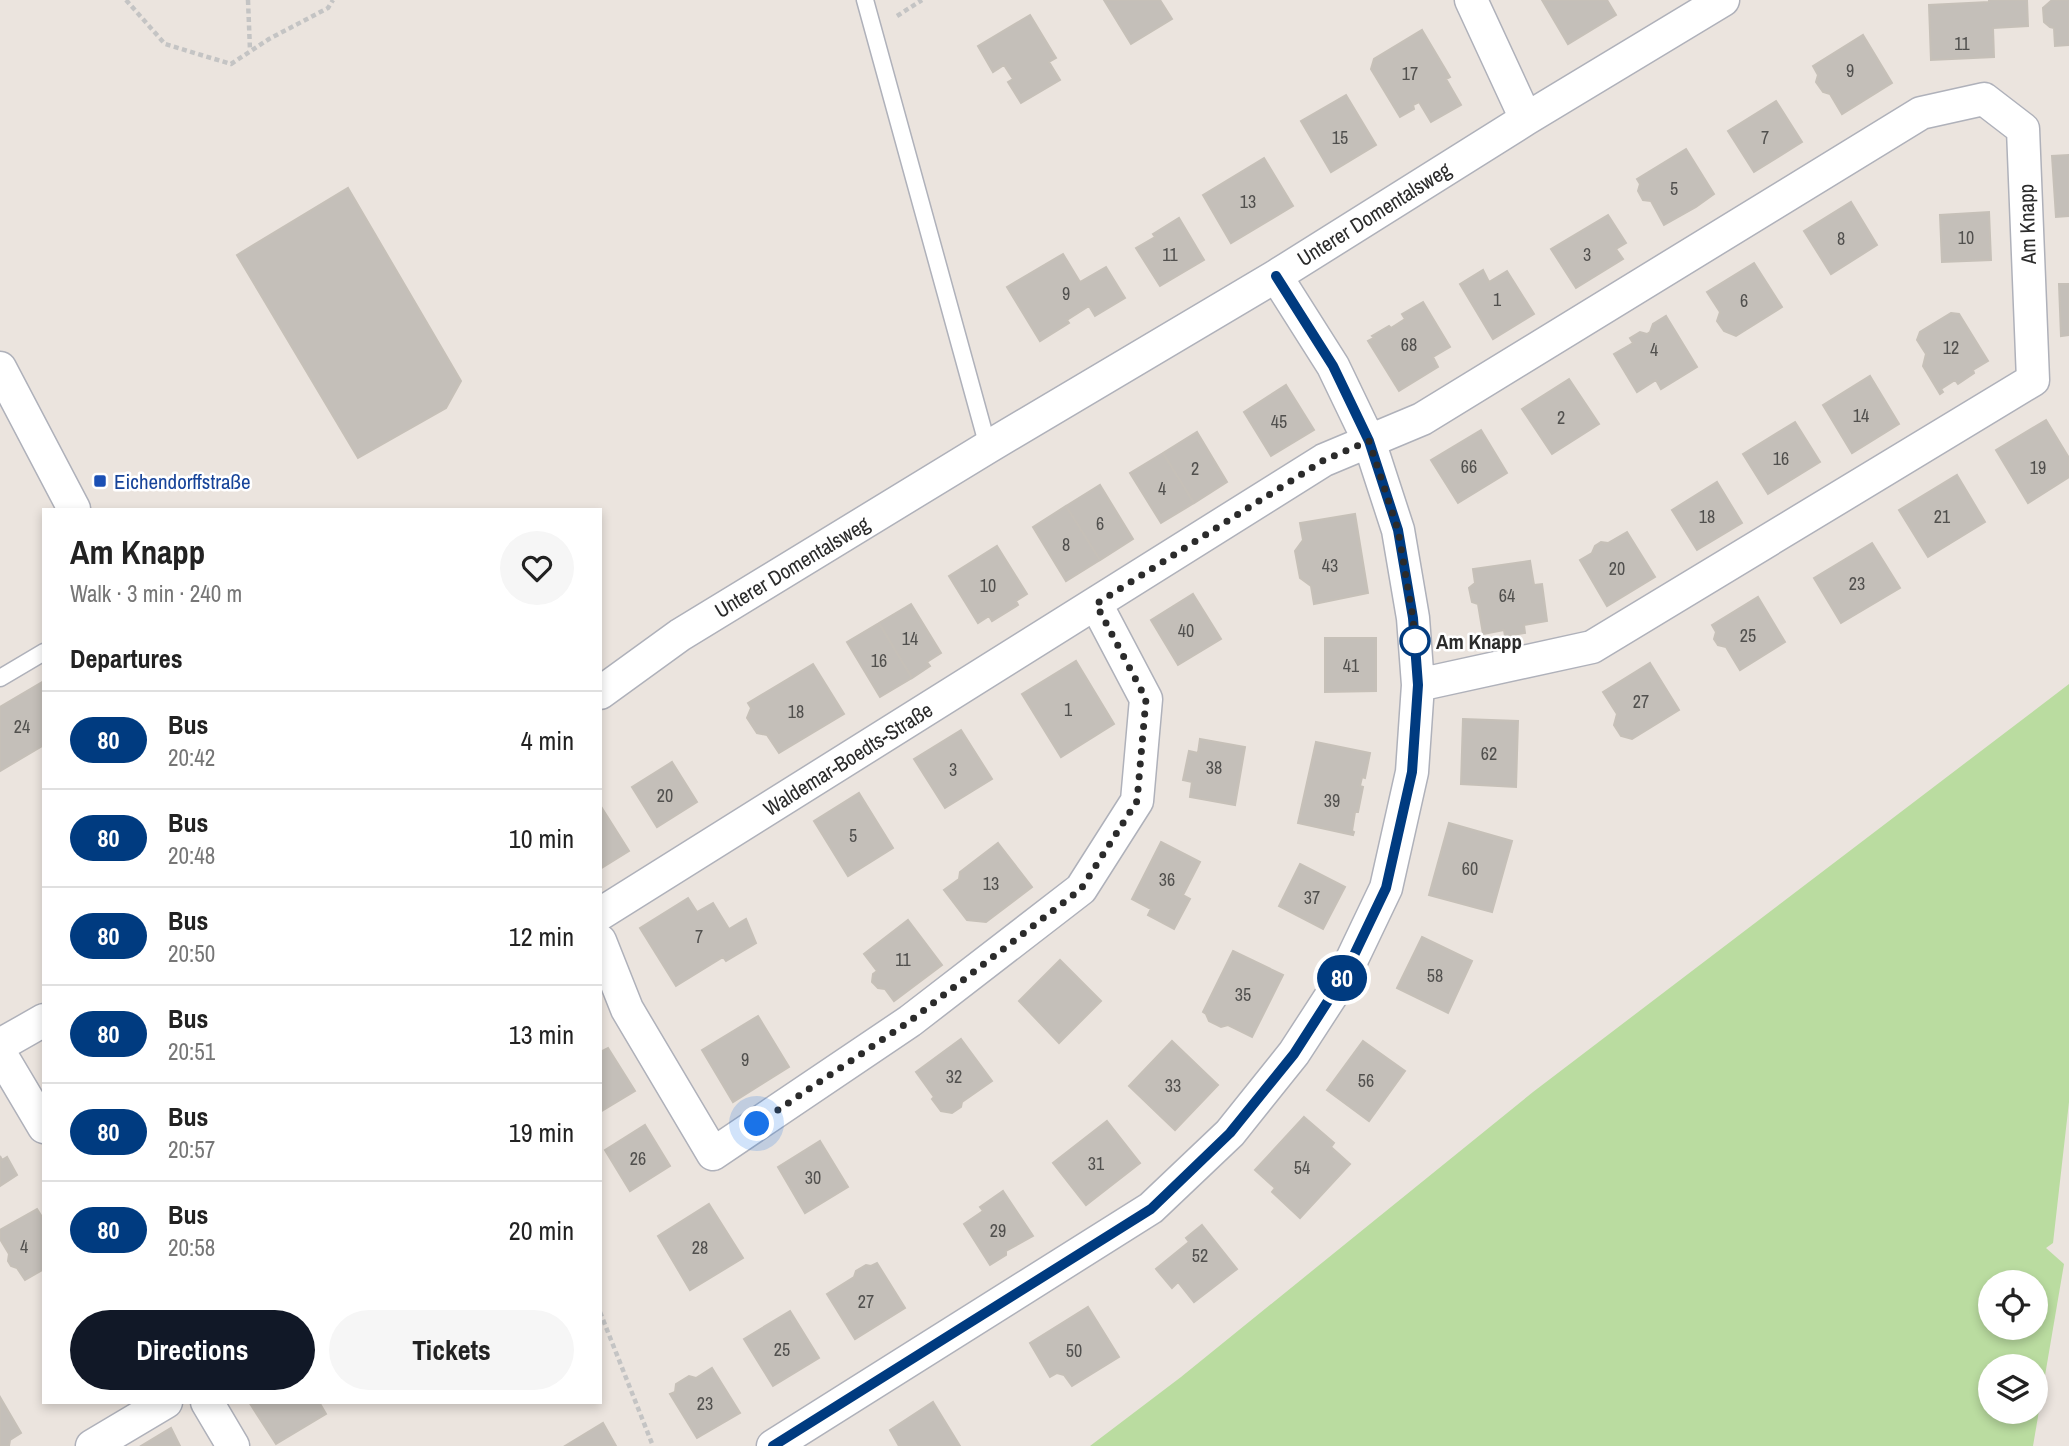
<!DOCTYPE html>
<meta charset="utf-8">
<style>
body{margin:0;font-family:"Archivo Narrow",sans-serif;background:#f6f6f6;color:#222;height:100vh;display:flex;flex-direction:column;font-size:26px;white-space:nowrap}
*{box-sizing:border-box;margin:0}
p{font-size:23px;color:#767676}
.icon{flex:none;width:38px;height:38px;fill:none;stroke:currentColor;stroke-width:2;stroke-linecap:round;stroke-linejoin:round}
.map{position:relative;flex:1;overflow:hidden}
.drawer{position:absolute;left:42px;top:508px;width:560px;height:896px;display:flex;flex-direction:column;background:#fff;border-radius:0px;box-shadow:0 4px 10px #0003}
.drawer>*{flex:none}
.badge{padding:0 14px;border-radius:23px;font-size:24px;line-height:46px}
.buttons{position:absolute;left:1978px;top:1270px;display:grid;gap:14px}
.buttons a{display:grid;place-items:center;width:70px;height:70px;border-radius:50%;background:#fff;box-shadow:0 4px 10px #0003;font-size:35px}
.you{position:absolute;width:35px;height:35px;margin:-18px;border:5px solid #fff;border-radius:50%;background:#1a73e8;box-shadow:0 0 0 10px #1a73e833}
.map>.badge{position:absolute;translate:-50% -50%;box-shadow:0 0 0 4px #fff}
h2{padding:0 28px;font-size:26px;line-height:63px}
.round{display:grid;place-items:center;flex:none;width:74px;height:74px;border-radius:37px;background:#f6f6f6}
.summary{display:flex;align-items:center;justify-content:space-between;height:119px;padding:0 28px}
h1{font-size:33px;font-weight:700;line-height:52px}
.button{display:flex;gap:14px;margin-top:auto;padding:14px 28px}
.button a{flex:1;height:80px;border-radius:42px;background:#111827;color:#fff;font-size:28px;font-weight:700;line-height:80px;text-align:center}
.button a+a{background:#f6f6f6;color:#222}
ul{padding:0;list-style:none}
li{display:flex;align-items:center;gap:21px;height:98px;padding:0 28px;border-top:2px solid #e0e0e0}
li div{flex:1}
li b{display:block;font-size:26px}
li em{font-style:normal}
li .badge{min-width:77px;font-weight:700;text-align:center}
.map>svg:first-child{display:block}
.green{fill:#badca0;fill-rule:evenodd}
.building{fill:#c4bfb9;stroke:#c6c0b8;stroke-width:2}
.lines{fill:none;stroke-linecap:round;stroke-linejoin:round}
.service-casing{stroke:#afb1ba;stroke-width:19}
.minor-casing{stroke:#afb1ba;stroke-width:35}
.path{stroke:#c4c4c4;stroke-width:4.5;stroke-dasharray:5 3.5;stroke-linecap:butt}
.service{stroke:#fff;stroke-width:16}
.minor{stroke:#fff;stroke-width:32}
.line-casing{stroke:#fff;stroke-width:16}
.line{stroke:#003b80;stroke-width:10}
.walk{stroke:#2b2b2b;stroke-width:7;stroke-dasharray:0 12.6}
.transit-dot{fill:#1a4fb4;stroke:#fff;stroke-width:2.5}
.stop-dot{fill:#fff;stroke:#003b80;stroke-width:3.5}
.labels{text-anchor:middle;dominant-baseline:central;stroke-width:5;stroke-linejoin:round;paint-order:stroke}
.number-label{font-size:18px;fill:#51504e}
.street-label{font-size:21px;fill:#2b2b2b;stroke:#fff}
.transit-label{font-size:21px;fill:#164399;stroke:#fff;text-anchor:start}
.stop-label{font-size:21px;font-weight:bold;fill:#2b2b2b;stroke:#fff;text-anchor:start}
</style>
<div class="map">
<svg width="2069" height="1446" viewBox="0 0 2069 1446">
<rect width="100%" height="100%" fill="#ebe4de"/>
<path class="green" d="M2069 684V1102L2053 1243 2046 1248 2064 1264 2033 1446H1090L1181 1377 1533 1092ZM1990 1283H2035V1328H1990ZM1990 1367H2035V1412H1990Z"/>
<path class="building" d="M1104 0H1160L1172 19 1131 44Z
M1542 0H1607L1616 15 1568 44Z
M1989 0H2027L2028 26 1993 28 1994 57 1931 60 1929 5 1989 2Z
M2052 0H2069V45L2055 46 2054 28 2050 27 2044 22 2043 8Z
M1030 15 1056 58 1049 62 1060 80 1021 103 1008 82 1013 79 1004 65 993 72 978 46Z
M1422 30 1450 77 1446 79 1461 105 1431 122 1419 102 1413 105 1414 109 1400 117 1371 69 1374 59Z
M1863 35 1892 83 1842 114 1830 94 1823 92 1816 82 1818 75 1813 66Z
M1346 95 1376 145 1331 172 1301 121Z
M1776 101 1802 142 1754 172 1728 131Z
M1686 149 1714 194 1696 207 1664 225 1651 201 1643 200 1638 191 1640 184 1637 179Z
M2069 155V216L2056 217 2052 156Z
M1264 158 1293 206 1231 243 1203 195Z
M348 188 461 381 446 408 358 458 237 255Z
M1851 202 1877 245 1831 274 1804 231Z
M1989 212 1991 260 1942 262 1940 215Z
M1608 215 1626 243 1616 249 1623 259 1576 288 1551 249Z
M1179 218 1204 260 1160 286 1136 248 1155 237 1153 234Z
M1063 254 1080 282 1106 267 1125 298 1095 316 1089 306 1067 320 1069 323 1040 341 1007 287Z
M1754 263 1782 307 1736 336 1724 331 1717 321 1720 312 1707 292Z
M1483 270 1489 282 1507 271 1534 314 1493 339 1460 284Z
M2059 284H2069V335L2061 336Z
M1423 302 1450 347 1433 357 1438 367 1399 391 1368 341 1374 338 1372 336 1389 326 1391 328 1405 319 1402 314Z
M1951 313 1959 314 1988 361 1973 370 1974 373 1958 384 1955 380 1941 389 1943 392 1940 394 1923 366 1926 354 1917 340 1920 332Z
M1666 316 1697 367 1661 389 1656 380 1637 392 1614 354 1633 343 1630 338 1640 332 1647 334 1650 332 1653 324Z
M1870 376 1899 424 1852 453 1823 405Z
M1569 379 1599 424 1552 454 1522 409Z
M1286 385 1314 430 1271 456 1244 412Z
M2046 420 2069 458V477L2028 503 1996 450Z
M1795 422 1820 462 1768 494 1743 454Z
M1481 430 1507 473 1458 503 1431 460Z
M1197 432 1227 482 1194 503 1163 453Z
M1163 453 1194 503 1161 523 1130 473Z
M1957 475 1985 522 1928 557 1899 510Z
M1717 482 1742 523 1697 550 1672 510Z
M1100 485 1133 539 1100 560 1066 506Z
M1066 506 1100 560 1066 581 1033 527Z
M1355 514 1368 593 1314 604 1311 586 1300 578 1295 551 1303 540 1300 523Z
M1627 532 1655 577 1607 606 1580 560 1592 553 1595 546 1601 542 1608 543Z
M1872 543 1900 588 1841 623 1814 578Z
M997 546 1027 594 1016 601 1018 605 992 621 989 616 978 623 949 576Z
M1530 561 1534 585 1542 584 1547 621 1524 625 1525 633 1505 636 1504 630 1483 634 1478 604 1472 602 1469 588 1475 583 1473 569Z
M1193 594 1221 639 1178 665 1151 620Z
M1758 597 1785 642 1740 670 1726 647 1718 645 1714 639 1716 632 1712 625Z
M911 604 941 653 927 662 930 666 912 678 879 623Z
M879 623 912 678 880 697 847 642Z
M1325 638H1376V691L1325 692Z
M1076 661 1114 724 1061 757 1022 694Z
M1650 663 1679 710 1632 739 1621 736 1614 725 1617 714 1603 692Z
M813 664 844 714 779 753 767 735 757 733 747 718 751 708 748 703Z
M44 681V745L0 771V707Z
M1463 719 1518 721 1516 787 1461 784Z
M961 730 992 779 945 808 914 759Z
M1200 739 1245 747 1235 805 1190 797 1192 782 1183 780 1189 751 1198 753Z
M1316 742 1370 753 1365 778 1362 777 1360 786 1363 787 1358 812H1355L1352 831 1354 832 1353 835 1298 823Z
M672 762 697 802 657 827 632 787Z
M859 793 893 848 848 876 814 821Z
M600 805 629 851 600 869Z
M1449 823 1512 841 1492 912 1429 895Z
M1161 842 1200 862 1183 895 1190 899 1174 929 1148 915 1151 909 1132 899Z
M998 843 1032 887 986 922 967 920 944 890 959 879 960 872Z
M1300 864 1345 887 1323 929 1279 906Z
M688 898 697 912 713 903 729 929 746 919 756 943 726 961 723 957 676 986 640 928Z
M908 920 942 965 894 1001 885 989 878 988 872 982 873 974 877 971 864 954Z
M1422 937 1472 961 1448 1013 1397 988Z
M1233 951 1283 975 1252 1037 1228 1025 1221 1027 1209 1021 1206 1014 1203 1012Z
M1060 960 1101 1001 1059 1043 1019 1001Z
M758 1016 789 1067 733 1102 702 1050Z
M961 1039 992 1081 962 1102 961 1107 952 1113 941 1111 932 1099 934 1097 916 1072Z
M1172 1041 1218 1085 1175 1130 1129 1086Z
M1363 1041 1405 1071 1369 1121 1327 1090Z
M608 1048 635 1091 600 1112V1052Z
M1304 1117 1334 1143 1331 1147 1350 1164 1300 1218 1272 1192 1275 1188 1255 1170Z
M1107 1121 1140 1163 1086 1205 1053 1163Z
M645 1125 670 1166 630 1191 605 1150Z
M820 1141 848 1187 805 1213 778 1167Z
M0 1156 2 1160 7 1157 17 1175 0 1186Z
M1003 1191 1033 1236 1006 1251V1255L990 1265 964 1224 983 1211 980 1207Z
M709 1204 743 1258 690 1290 658 1236Z
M37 1209 44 1220V1269L25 1280 17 1268 11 1266 8 1261 9 1254 0 1239V1230Z
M1202 1225 1237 1269 1194 1302 1178 1282 1172 1288 1156 1269 1189 1242 1186 1238Z
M877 1263 905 1308 855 1339 827 1294 854 1277 856 1271 866 1265 871 1266Z
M1088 1307 1119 1357 1072 1386 1064 1375 1057 1373 1050 1377 1030 1343Z
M790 1311 819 1358 773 1386 744 1339Z
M712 1368 740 1413 697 1438 670 1394 675 1392 676 1384 689 1376 696 1378Z
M0 1397 21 1433 10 1440 9 1446H0Z
M249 1402H319L326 1414 276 1444Z
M933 1402 960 1446H899L890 1430Z
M603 1423 616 1446H565Z
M171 1428 180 1446H141Z"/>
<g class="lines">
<defs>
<path id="service" d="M865 0 988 447
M0 678 44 652"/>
<path id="minor" d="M1471 0 1526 119
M0 368 74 509
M600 693 680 635 988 447 1276 276 1526 119 1723 0
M600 914 1324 460 1422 419 1921 113 1984 99 2023 129 2033 380 1592 647 1418 685
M600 941 627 1009 713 1154 910 1021 1081 889 1137 801 1146 699 1096 604
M0 1045 44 1020
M0 1053 44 1127
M207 1402 233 1446
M92 1446 166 1402
M773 1446 1151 1208 1230 1133 1294 1053 1344 976 1386 888 1412 772 1418 685 1413 618 1398 530 1369 441 1333 366 1276 276"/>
</defs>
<use href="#service" class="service-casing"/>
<use href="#minor" class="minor-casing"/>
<path class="path" d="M126 0 165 44 231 64 269 39 328 8 333 0
M248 0 250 50
M897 16 922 0
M600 1312 653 1446"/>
<use href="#service" class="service"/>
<use href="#minor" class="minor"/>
</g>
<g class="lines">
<defs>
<path id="line" d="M773 1446 1151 1209 1230 1133 1294 1054 1344 976 1386 888 1412 772 1418 685 1413 618 1398 530 1369 441 1333 366 1276 276"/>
</defs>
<use href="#line" class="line-casing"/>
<use href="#line" class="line"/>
<path class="walk" d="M757 1124 910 1021 1081 889 1137 801 1146 699 1096 604 1324 460 1369 441 1398 530 1413 618 1415 641"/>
</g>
<rect class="transit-dot" x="93" y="474" width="14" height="14" rx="3.5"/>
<circle class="stop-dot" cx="1415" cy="641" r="14"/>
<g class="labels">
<g class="number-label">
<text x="1962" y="43">11</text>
<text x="1850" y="70">9</text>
<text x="1410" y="73">17</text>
<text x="1340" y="137">15</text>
<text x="1765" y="137">7</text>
<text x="1674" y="188">5</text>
<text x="1248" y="201">13</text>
<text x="1966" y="237">10</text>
<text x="1841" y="238">8</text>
<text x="1170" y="254">11</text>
<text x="1587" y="254">3</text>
<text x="1066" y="293">9</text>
<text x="1497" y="299">1</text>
<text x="1744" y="300">6</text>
<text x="1409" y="344">68</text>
<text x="1951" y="347">12</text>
<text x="1654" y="349">4</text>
<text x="1861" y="415">14</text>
<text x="1561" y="417">2</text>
<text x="1279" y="421">45</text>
<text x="1781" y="458">16</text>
<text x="1469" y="466">66</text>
<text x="2038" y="467">19</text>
<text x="1195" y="468">2</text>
<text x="1162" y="488">4</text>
<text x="1707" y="516">18</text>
<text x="1942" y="516">21</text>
<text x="1100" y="523">6</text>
<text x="1066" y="544">8</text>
<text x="1330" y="565">43</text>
<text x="1617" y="568">20</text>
<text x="1857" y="583">23</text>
<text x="988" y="585">10</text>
<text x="1507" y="595">64</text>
<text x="1186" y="630">40</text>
<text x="1748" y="635">25</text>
<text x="910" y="638">14</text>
<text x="879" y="660">16</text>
<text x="1351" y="665">41</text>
<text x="1641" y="701">27</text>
<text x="1068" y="709">1</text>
<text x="796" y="711">18</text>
<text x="22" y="726">24</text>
<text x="1489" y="753">62</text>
<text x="1214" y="767">38</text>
<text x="953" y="769">3</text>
<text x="665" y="795">20</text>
<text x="1332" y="800">39</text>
<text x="853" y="835">5</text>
<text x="1470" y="868">60</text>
<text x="1167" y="879">36</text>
<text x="991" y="883">13</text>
<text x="1312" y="897">37</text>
<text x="699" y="936">7</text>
<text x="903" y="959">11</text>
<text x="1435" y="975">58</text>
<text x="1243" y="994">35</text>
<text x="745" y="1059">9</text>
<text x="954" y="1076">32</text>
<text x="1366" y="1080">56</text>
<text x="1173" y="1085">33</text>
<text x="638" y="1158">26</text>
<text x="1096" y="1163">31</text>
<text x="1302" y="1167">54</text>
<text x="813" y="1177">30</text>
<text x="998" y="1230">29</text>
<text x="24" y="1246">4</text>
<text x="700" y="1247">28</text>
<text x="1200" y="1255">52</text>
<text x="866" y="1301">27</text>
<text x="782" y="1349">25</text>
<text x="1074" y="1350">50</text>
<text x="705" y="1403">23</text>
</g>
<g class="street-label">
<text transform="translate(1374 214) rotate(-32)">Unterer Domentalsweg</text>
<text transform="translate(2027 224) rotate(-92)">Am Knapp</text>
<text transform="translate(792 567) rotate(-31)">Unterer Domentalsweg</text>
<text transform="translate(848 759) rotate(-32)">Waldemar-Boedts-Straße</text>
</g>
<g class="transit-label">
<text x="114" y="481">Eichendorffstraße</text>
</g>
<g class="stop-label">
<text x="1436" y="641">Am Knapp</text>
</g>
</g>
</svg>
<div class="buttons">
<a><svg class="icon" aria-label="locate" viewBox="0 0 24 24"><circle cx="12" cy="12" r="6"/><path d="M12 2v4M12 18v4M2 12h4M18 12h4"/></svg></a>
<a><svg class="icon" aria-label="layers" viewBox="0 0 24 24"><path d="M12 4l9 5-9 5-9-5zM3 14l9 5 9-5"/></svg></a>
</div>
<div class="you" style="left:757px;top:1124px"></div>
<b class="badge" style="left:1342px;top:978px;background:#003b80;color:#fff">80</b>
<section class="drawer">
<div class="summary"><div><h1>Am Knapp</h1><p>Walk · 3 min · 240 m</p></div><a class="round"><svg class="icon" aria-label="heart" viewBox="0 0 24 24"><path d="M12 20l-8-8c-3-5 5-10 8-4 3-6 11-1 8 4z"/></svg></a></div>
<h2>Departures</h2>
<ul>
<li><span class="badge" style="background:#003b80;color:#fff">80</span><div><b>Bus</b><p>20:42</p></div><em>4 min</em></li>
<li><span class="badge" style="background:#003b80;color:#fff">80</span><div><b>Bus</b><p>20:48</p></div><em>10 min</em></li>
<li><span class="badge" style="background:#003b80;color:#fff">80</span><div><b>Bus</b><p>20:50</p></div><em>12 min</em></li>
<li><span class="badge" style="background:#003b80;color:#fff">80</span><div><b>Bus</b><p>20:51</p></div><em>13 min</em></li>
<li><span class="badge" style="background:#003b80;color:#fff">80</span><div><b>Bus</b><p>20:57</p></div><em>19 min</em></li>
<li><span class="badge" style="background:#003b80;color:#fff">80</span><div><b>Bus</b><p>20:58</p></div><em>20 min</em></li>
</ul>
<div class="button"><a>Directions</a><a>Tickets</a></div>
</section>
</div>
